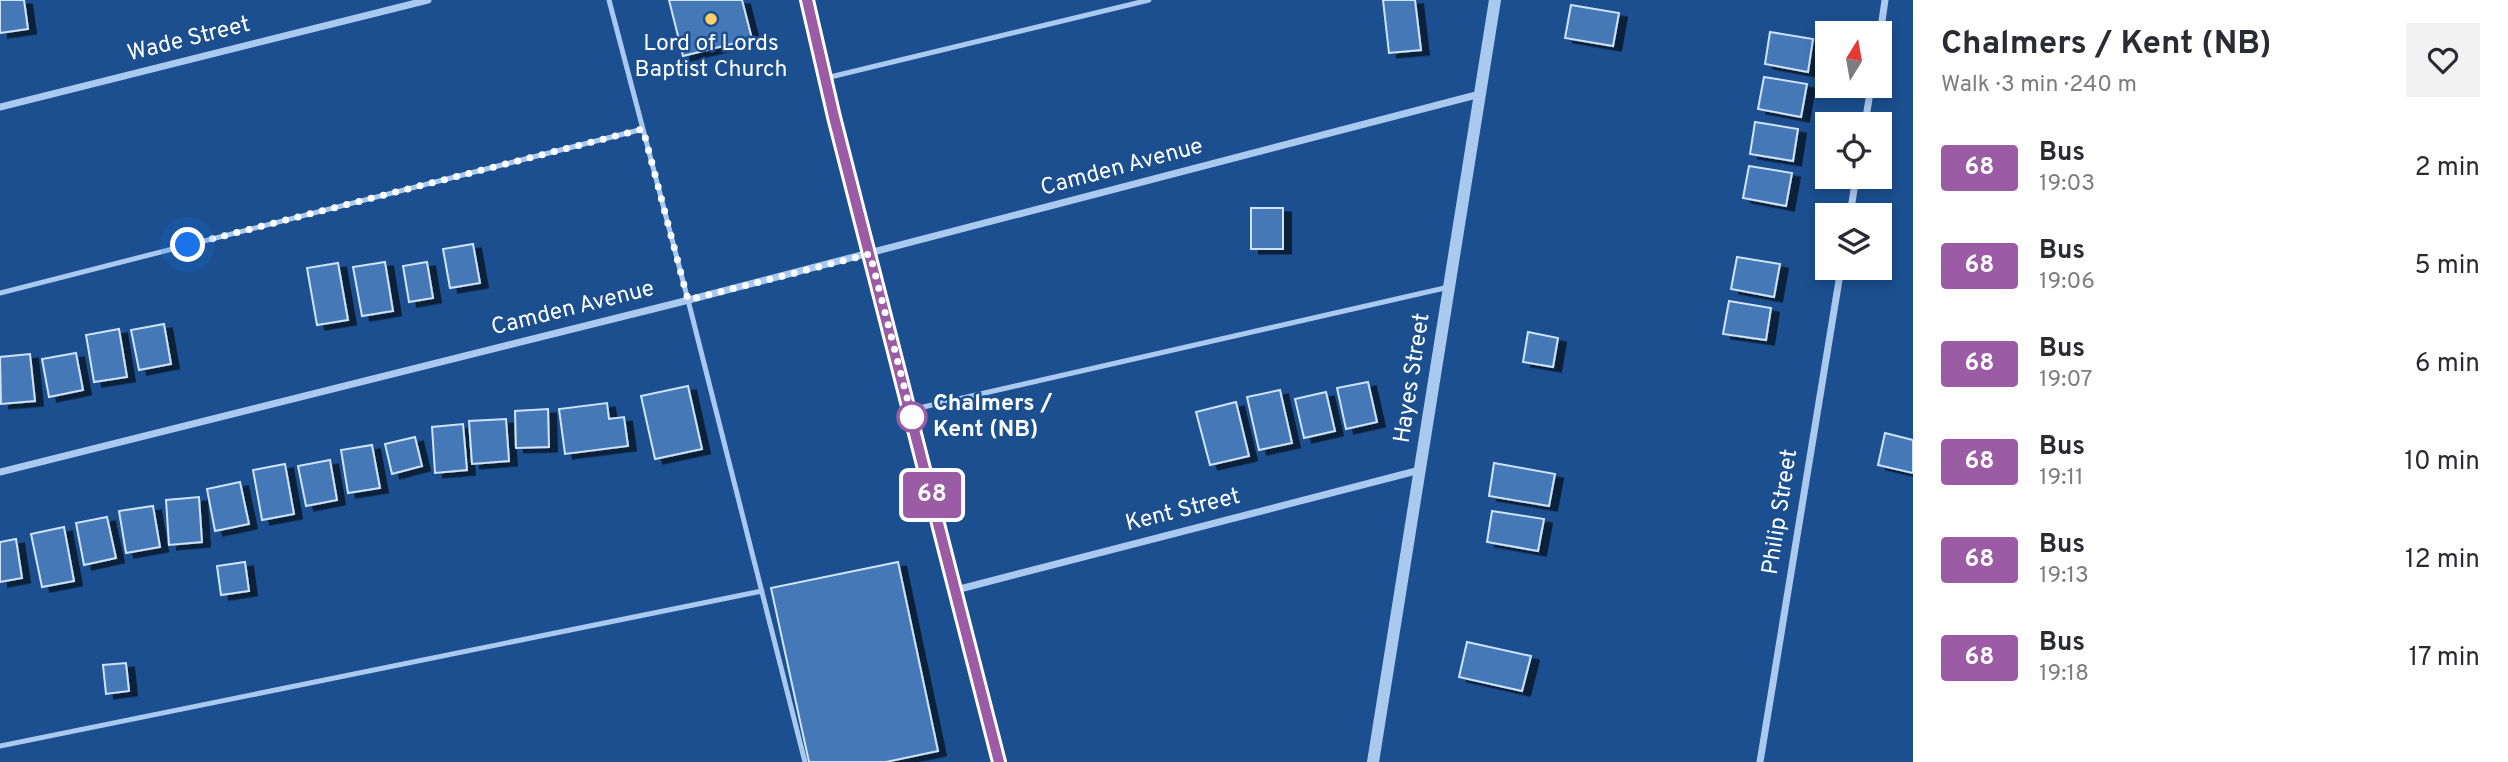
<!DOCTYPE html>
<meta charset="utf-8">
<style>
body{margin:0;font-family:Overpass,sans-serif;background:#f2f2f3;color:#2b2b33;height:100vh;display:flex;flex-direction:column;font-size:26px;white-space:nowrap}
*{box-sizing:border-box;margin:0}
p{font-size:23px;color:#7c7c81}
.icon{flex:none;width:38px;height:38px;fill:none;stroke:currentColor;stroke-width:2;stroke-linecap:round;stroke-linejoin:round}
.map{position:relative;flex:1;overflow:hidden}
.sheet{display:flex;flex-direction:column;background:#fff;width:595px}
.sheet>*{flex:none}
.badge{padding:0 14px;border-radius:5px;font-size:24px;line-height:46px}
.needle{width:46px;rotate:11deg}
.buttons{position:absolute;left:1815px;top:21px;display:grid;gap:14px}
.buttons a{display:grid;place-items:center;width:77px;height:77px;border-radius:0px;background:#fff;box-shadow:0 4px 10px #0003;font-size:35px}
.you{position:absolute;width:35px;height:35px;margin:-18px;border:5px solid #fff;border-radius:50%;background:#1a73e8;box-shadow:0 0 0 10px #1a73e833}
.map>.badge{position:absolute;translate:-50% -50%;box-shadow:0 0 0 4px #fff}
.round{display:grid;place-items:center;flex:none;width:74px;height:74px;border-radius:0px;background:#f2f2f3}
.summary{display:flex;align-items:center;justify-content:space-between;height:119px;padding:0 28px}
h1{font-size:33px;font-weight:700;line-height:52px}
ul{padding:0;list-style:none}
li{display:flex;align-items:center;gap:21px;height:98px;padding:0 28px}
li div{flex:1}
li b{display:block;font-size:26px}
li em{font-style:normal}
li .badge{min-width:77px;font-weight:700;text-align:center}
main{display:flex;flex:1;min-height:0}
.map>svg:first-child{display:block}
.building{fill:#4478b7;stroke:#cfe3fa;stroke-width:2;filter:url(#shadow)}
.lines{fill:none;stroke-linecap:round;stroke-linejoin:round}
.service{stroke:#a9c9ee;stroke-width:5}
.minor{stroke:#a9c9ee;stroke-width:7}
.tertiary{stroke:#a9c9ee;stroke-width:12}
.line-casing{stroke:#fff;stroke-width:16}
.line{stroke:#9b5ba5;stroke-width:10}
.walk{stroke:#fff;stroke-width:7;stroke-dasharray:0 12.6}
.poi-dot{fill:#ffd166;stroke:#1b4f8f;stroke-width:2.5}
.stop-dot{fill:#fff;stroke:#9b5ba5;stroke-width:3.5}
.labels{text-anchor:middle;dominant-baseline:central;stroke-width:5;stroke-linejoin:round;paint-order:stroke}
.street-label{font-size:23px;fill:#fff;stroke:#1b4f8f}
.poi-label{font-size:23px;fill:#fff;stroke:#1b4f8f}
.stop-label{font-size:23px;font-weight:bold;fill:#fff;stroke:#1b4f8f;text-anchor:start}
</style>
<main>
<div class="map">
<svg width="1913" height="762" viewBox="0 0 1913 762">
<defs>
<filter id="shadow"><feDropShadow dx="8" dy="4.5" stdDeviation="0" flood-color="#0009"/></filter>
</defs>
<rect width="100%" height="100%" fill="#1b4f8f"/>
<path class="building" d="M0 0H24L28 29 0 33Z
M669 0H742L752 39 683 56Z
M1383 0H1415L1421 50 1389 53Z
M1571 5 1619 13 1613 46 1565 38Z
M1770 32 1813 39 1808 72 1765 64Z
M1764 77 1807 84 1801 117 1758 109Z
M1755 122 1798 129 1793 161 1750 154Z
M1749 166 1792 173 1786 206 1743 198Z
M1251 208H1283V249H1251Z
M473 244 480 283 450 288 443 249Z
M1737 257 1780 264 1774 297 1731 289Z
M385 262 393 311 362 316 353 267Z
M427 262 433 298 409 302 403 266Z
M338 263 348 320 317 325 307 268Z
M1729 301 1771 308 1766 340 1723 334Z
M164 324 171 364 139 370 131 330Z
M119 329 127 377 94 382 86 335Z
M1528 332 1558 338 1553 367 1523 362Z
M76 353 83 390 49 397 42 359Z
M30 354 35 401 1 404 0 357Z
M1368 382 1377 422 1346 429 1337 388Z
M688 386 702 449 655 459 641 396Z
M1280 390 1292 443 1259 450 1247 397Z
M1326 392 1335 431 1304 438 1295 399Z
M1236 402 1249 456 1210 465 1196 412Z
M607 403 609 419 624 417 628 446 565 454 559 409Z
M548 409 549 447 516 448 515 411Z
M506 419 509 461 472 464 469 421Z
M463 424 467 470 435 473 432 427Z
M1885 433 1913 440V473L1878 465Z
M415 437 422 466 392 474 385 444Z
M372 445 380 488 348 493 341 450Z
M330 460 337 500 306 506 298 466Z
M1494 463 1555 474 1549 506 1489 496Z
M285 464 294 514 262 520 253 470Z
M240 482 249 524 215 531 207 489Z
M199 497 202 542 169 545 166 500Z
M153 506 160 547 126 553 119 511Z
M1492 511 1544 519 1538 551 1487 542Z
M107 517 116 558 84 565 76 523Z
M64 527 74 581 42 587 31 534Z
M16 539 22 578 0 582V542Z
M245 562 249 591 221 595 217 566Z
M898 562 938 751 886 762H809L771 588Z
M1467 642 1531 656 1522 691 1459 677Z
M126 663 129 691 106 694 103 665Z"/>
<g class="lines">
<path class="service" d="M609 0 688 300 805 762
M826 78 1149 0
M0 293 643 129
M910 410 1449 287
M0 746 762 591"/>
<path class="minor" d="M1880 35 1885 0
M0 107 428 0
M1865 124 1871 86
M1850 215 1856 177
M0 472 677 303 1480 94
M956 590 1420 470
M1760 762 1841 268"/>
<path class="tertiary" d="M807 0 834 117 999 762
M1373 762 1495 0"/>
</g>
<g class="lines">
<defs>
<path id="line" d="M807 0 834 117 999 762"/>
</defs>
<use href="#line" class="line-casing"/>
<use href="#line" class="line"/>
<path class="walk" d="M188 245 643 129 688 300 870 254 912 417"/>
</g>
<circle class="poi-dot" cx="711" cy="19" r="7"/>
<circle class="stop-dot" cx="912" cy="417" r="14"/>
<g class="labels">
<g class="street-label">
<text transform="translate(189 40) rotate(-14)">Wade Street</text>
<text transform="translate(1122 168) rotate(-15)">Camden Avenue</text>
<text transform="translate(573 309) rotate(-14)">Camden Avenue</text>
<text transform="translate(1413 378) rotate(-81)">Hayes Street</text>
<text transform="translate(1183 511) rotate(-14)">Kent Street</text>
<text transform="translate(1781 512) rotate(-81)">Philip Street</text>
</g>
<g class="poi-label">
<text x="711" y="44">Lord of Lords<tspan x="711" dy="26">Baptist Church</tspan></text>
</g>
<g class="stop-label">
<text x="933" y="404">Chalmers /<tspan x="933" dy="26">Kent (NB)</tspan></text>
</g>
</g>
</svg>
<div class="buttons">
<a><svg class="needle" viewBox="-14 -14 28 28"><path d="M0-13l5 13h-10z" fill="#e53935"/><path d="M0 13l5-13h-10z" fill="#7c7c81"/></svg></a>
<a><svg class="icon" aria-label="locate" viewBox="0 0 24 24"><circle cx="12" cy="12" r="6"/><path d="M12 2v4M12 18v4M2 12h4M18 12h4"/></svg></a>
<a><svg class="icon" aria-label="layers" viewBox="0 0 24 24"><path d="M12 4l9 5-9 5-9-5zM3 14l9 5 9-5"/></svg></a>
</div>
<div class="you" style="left:188px;top:245px"></div>
<b class="badge" style="left:932px;top:495px;background:#9b5ba5;color:#fff">68</b>
</div>
<section class="sheet">
<div class="summary"><div><h1>Chalmers / Kent (NB)</h1><p>Walk · 3 min · 240 m</p></div><a class="round"><svg class="icon" aria-label="heart" viewBox="0 0 24 24"><path d="M12 20l-8-8c-3-5 5-10 8-4 3-6 11-1 8 4z"/></svg></a></div>
<ul>
<li><span class="badge" style="background:#9b5ba5;color:#fff">68</span><div><b>Bus</b><p>19:03</p></div><em>2 min</em></li>
<li><span class="badge" style="background:#9b5ba5;color:#fff">68</span><div><b>Bus</b><p>19:06</p></div><em>5 min</em></li>
<li><span class="badge" style="background:#9b5ba5;color:#fff">68</span><div><b>Bus</b><p>19:07</p></div><em>6 min</em></li>
<li><span class="badge" style="background:#9b5ba5;color:#fff">68</span><div><b>Bus</b><p>19:11</p></div><em>10 min</em></li>
<li><span class="badge" style="background:#9b5ba5;color:#fff">68</span><div><b>Bus</b><p>19:13</p></div><em>12 min</em></li>
<li><span class="badge" style="background:#9b5ba5;color:#fff">68</span><div><b>Bus</b><p>19:18</p></div><em>17 min</em></li>
</ul>
</section>
</main>
